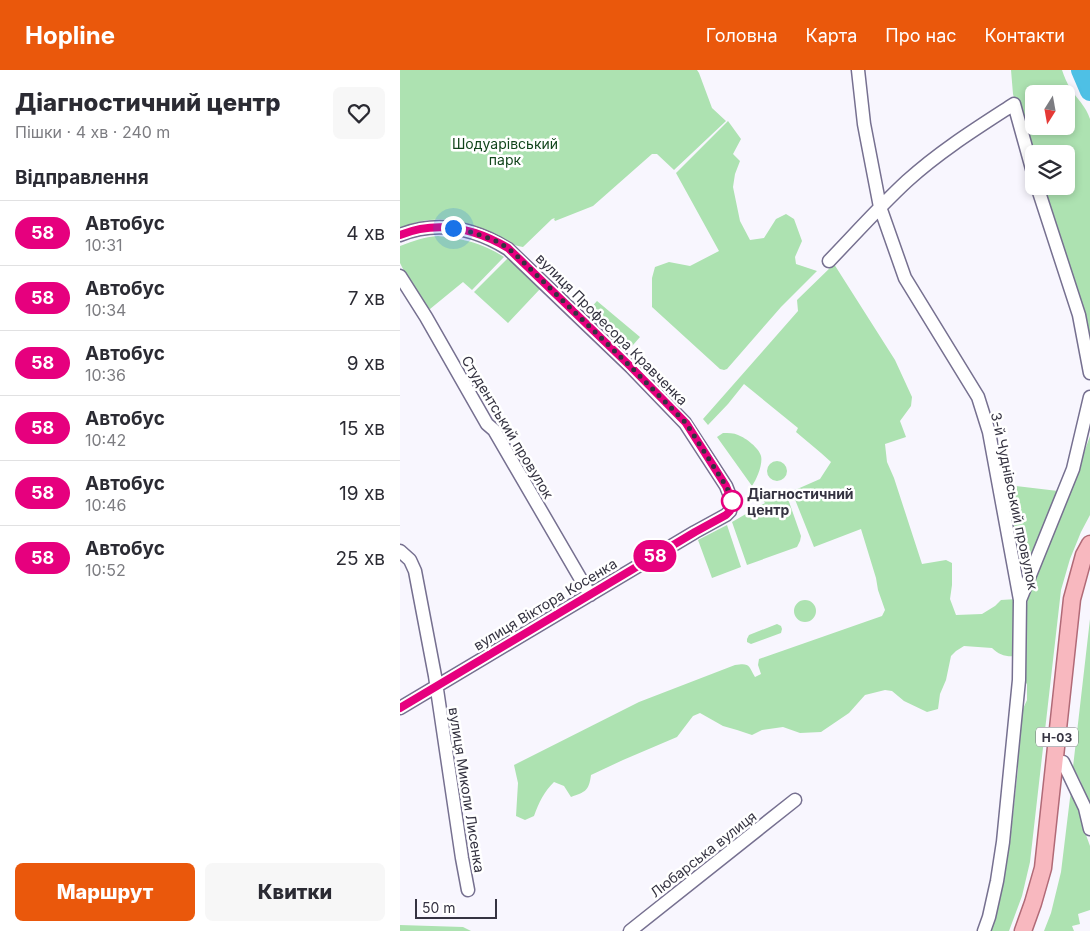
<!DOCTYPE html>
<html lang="uk">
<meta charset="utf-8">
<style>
body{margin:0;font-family:Inter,sans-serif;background:#f7f7f7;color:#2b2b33;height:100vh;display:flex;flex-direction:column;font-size:19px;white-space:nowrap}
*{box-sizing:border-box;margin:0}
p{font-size:16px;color:#7c7c81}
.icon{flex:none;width:28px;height:28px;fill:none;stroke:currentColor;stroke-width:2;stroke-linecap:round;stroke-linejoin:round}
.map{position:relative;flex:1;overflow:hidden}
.drawer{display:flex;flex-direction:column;background:#fff;width:400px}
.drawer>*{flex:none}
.badge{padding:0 10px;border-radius:16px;font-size:18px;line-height:32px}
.needle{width:32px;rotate:191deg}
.tools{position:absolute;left:625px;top:15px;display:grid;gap:10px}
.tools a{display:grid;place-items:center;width:50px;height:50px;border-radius:8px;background:#fff;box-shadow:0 2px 8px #0003;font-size:25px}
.scale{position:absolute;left:15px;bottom:12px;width:82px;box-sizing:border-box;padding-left:5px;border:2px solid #353341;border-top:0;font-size:14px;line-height:18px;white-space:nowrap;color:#353341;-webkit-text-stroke:4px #fff;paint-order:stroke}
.you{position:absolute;width:25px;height:25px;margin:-12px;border:4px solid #fff;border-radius:50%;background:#1a73e8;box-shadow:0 0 0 8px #1a73e833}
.map>.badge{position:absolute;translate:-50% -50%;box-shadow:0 0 0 2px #fff}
h2{padding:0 15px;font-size:19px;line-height:45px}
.round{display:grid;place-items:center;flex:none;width:52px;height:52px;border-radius:8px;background:#f7f7f7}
.summary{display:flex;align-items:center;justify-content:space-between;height:85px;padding:0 15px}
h1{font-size:24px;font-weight:800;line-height:38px}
.primary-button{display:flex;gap:10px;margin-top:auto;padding:10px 15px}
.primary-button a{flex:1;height:58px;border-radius:8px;background:#ea580c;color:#fff;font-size:20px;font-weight:800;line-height:58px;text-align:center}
.primary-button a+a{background:#f7f7f7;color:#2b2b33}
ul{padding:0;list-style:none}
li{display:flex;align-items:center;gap:15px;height:65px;padding:0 15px;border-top:1px solid #e1e1e2}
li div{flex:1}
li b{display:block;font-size:19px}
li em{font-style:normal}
li .badge{min-width:55px;font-weight:700;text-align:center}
header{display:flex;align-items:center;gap:30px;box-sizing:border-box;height:70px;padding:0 25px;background:#ea580c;color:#fff}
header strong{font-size:24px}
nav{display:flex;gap:28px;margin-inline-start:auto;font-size:18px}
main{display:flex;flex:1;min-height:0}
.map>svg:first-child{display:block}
.green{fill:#ade2b1;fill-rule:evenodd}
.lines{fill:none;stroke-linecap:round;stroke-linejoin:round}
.river{stroke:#4ec0e5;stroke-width:20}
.minor-casing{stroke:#767090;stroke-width:15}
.major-casing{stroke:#b16a77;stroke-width:19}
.minor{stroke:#fff;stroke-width:12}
.major{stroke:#f8b8bf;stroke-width:16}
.line-casing{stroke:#fff;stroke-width:11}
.line{stroke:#e6007e;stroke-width:8}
.walk{stroke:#353341;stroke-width:5;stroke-dasharray:0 9}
.stop-dot{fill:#fff;stroke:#e6007e;stroke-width:2.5}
.labels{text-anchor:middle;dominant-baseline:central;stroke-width:5;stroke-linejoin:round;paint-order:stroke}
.shield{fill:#fff;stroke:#72707a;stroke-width:1}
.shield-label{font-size:12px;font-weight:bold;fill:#353341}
.park-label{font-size:14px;fill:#12451c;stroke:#fff}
.street-label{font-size:14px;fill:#353341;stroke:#fff}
.stop-label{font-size:14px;font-weight:bold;fill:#353341;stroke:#fff;text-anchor:start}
</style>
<header>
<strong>Hopline</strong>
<nav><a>Головна</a><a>Карта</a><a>Про нас</a><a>Контакти</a></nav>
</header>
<main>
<section class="drawer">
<div class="summary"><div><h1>Діагностичний центр</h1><p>Пішки · 4 хв · 240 m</p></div><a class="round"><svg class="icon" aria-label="heart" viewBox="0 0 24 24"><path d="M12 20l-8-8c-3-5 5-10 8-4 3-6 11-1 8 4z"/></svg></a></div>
<h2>Відправлення</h2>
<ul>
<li><span class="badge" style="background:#e6007e;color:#fff">58</span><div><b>Автобус</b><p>10:31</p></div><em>4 хв</em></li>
<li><span class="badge" style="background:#e6007e;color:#fff">58</span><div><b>Автобус</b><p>10:34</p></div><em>7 хв</em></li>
<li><span class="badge" style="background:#e6007e;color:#fff">58</span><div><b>Автобус</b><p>10:36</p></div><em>9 хв</em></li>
<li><span class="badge" style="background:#e6007e;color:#fff">58</span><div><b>Автобус</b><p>10:42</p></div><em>15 хв</em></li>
<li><span class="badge" style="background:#e6007e;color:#fff">58</span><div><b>Автобус</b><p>10:46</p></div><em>19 хв</em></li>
<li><span class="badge" style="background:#e6007e;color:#fff">58</span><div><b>Автобус</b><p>10:52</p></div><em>25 хв</em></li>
</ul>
<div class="primary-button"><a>Маршрут</a><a>Квитки</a></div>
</section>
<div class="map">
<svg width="690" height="861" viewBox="0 0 690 861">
<rect width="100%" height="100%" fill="#f8f6fe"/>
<path class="green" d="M0 0H297L299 3 312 38 326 51 274 100 257 84H252L193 136 155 151 154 149 155 148 152 149 123 177C107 174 94 165 80 159 55 147 25 146 0 159Z
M611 0H662C664 6 667 13 670 18 677 29 686 36 690 49V284L640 116H666V84H634L617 39 613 24ZM634 24H666V56H634Z
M328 51 341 69 333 84 340 91 335 104 333 117 340 151 350 170 364 168 376 149 386 144 394 149 402 171 395 187 396 194 417 201 381 237 327 299 324 300 320 299 252 237V208L255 197 269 192 290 196 319 181 276 103Z
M38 166C61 168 85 174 104 187L72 220 63 212 30 239 28 238 5 203 0 193V176C13 171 24 167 38 166Z
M108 188 140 219 108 253 74 222Z
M434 194 495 290 512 327 511 336 500 351 506 367 485 374 487 392 494 408 522 494 546 490 552 493V515L550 529 556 545 582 544 595 536 601 530 617 529 616 586C606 587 599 585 592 578L564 576 556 581 551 586 546 610 540 624 538 639 527 642 504 631 492 621 485 620 465 625 449 643 421 662 400 663 383 657 362 660 352 665 337 660 323 656 300 643 293 646 277 667 223 690 191 705C189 721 185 722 171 727L164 716 154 712C144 722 139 732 134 746L125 750 116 746 118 713 114 695 239 632 335 595C350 593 348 595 355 607L361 604 358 595 359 589 482 546 485 540 478 520 476 508 461 459 414 477 396 432 394 426 395 420 420 409 431 392 421 383 396 362 398 358 344 314 328 334 308 355 303 349 398 241 397 230Z
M197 231 240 267 226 283 186 243Z
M323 363C328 363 334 363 338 365 346 368 359 378 361 386 363 394 357 409 352 416L317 367Z
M690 366V445L681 462 670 489 661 520 630 792 622 826 609 861H589L596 847 610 772 618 698V684L622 641 627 630V614L625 612 624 602 628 515 677 402Z
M367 401a10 10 0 1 1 20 0a10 10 0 1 1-20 0Z
M616 416 658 421 629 490 624 495 619 494 604 424C607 421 612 421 616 416Z
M369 420 381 422 387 426 401 466 400 471 397 477 347 495 332 452 365 433 358 423Z
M327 455 341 497 312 508 298 470Z
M394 541a11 11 0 1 1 22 0a11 11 0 1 1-22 0Z
M690 549V767L688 762 681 712 673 697Z
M377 554 381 556 382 559 381 563 351 574 347 572V569L349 565Z
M672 719 680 739 682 754 690 776V840L678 844 680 854 672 856 674 861H644L651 843 661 802 670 728Z
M0 855 63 857 71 861H0Z"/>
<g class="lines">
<path class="river" d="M681 0 690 21"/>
<defs>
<path id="minor" d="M458 0 464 54 480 137 505 208 578 327 589 362 620 530 619 610 603 772 597 811 589 847 584 861
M637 116 679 245 690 303
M0 165C38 150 74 158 108 179L231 297 285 353 326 416 332 431 330 441 326 445 295 462 0 638
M429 191C455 164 480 136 507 111 540 81 577 58 614 34L634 106
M0 206 26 247 87 354 94 360 190 525
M0 481 10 490 15 501 35 606 62 788 68 820
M620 530 673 399 690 327
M663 692 685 738 690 759
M230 861 395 730"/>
<path id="major" d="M623 861 633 833 643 798 672 529 684 485 690 474"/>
</defs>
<use href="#minor" class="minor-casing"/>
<use href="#major" class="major-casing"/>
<use href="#minor" class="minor"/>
<use href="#major" class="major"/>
</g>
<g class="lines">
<defs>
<path id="line" d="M0 165C38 150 74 158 108 178L231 297 286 353 326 416 332 431 330 441 326 445 295 462 0 638"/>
</defs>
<use href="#line" class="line-casing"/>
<use href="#line" class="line"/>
<path class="walk" d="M53 158 71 162 94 170 108 178 116 185 231 297 286 353 326 416 331 426 332 431"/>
</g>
<circle class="stop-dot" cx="332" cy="431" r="10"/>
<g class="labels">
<rect class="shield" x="636" y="657.5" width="42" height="19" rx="4"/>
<g class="shield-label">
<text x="657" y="667">Н-03</text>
</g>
<g class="park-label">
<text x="105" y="73">Шодуарівський<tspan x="105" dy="16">парк</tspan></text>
</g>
<g class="street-label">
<text transform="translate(212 259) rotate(45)">вулиця Професора Кравченка</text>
<text transform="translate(108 357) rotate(59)">Студентський провулок</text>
<text transform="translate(615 431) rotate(78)">3-й Чуднівський провулок</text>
<text transform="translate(145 534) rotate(-31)">вулиця Віктора Косенка</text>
<text transform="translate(67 720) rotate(81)">вулиця Миколи Лисенка</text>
<text transform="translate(303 784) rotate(-38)">Любарська вулиця</text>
</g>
<g class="stop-label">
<text x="347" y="423">Діагностичний<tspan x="347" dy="16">центр</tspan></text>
</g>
</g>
</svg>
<div class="tools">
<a><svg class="needle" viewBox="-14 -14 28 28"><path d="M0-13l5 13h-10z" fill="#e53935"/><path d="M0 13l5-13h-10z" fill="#7c7c81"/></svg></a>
<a><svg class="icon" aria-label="layers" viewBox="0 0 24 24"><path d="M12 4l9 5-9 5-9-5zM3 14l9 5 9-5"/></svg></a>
</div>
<div class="scale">50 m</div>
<div class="you" style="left:53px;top:158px"></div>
<b class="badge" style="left:255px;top:486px;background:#e6007e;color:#fff">58</b>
</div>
</main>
